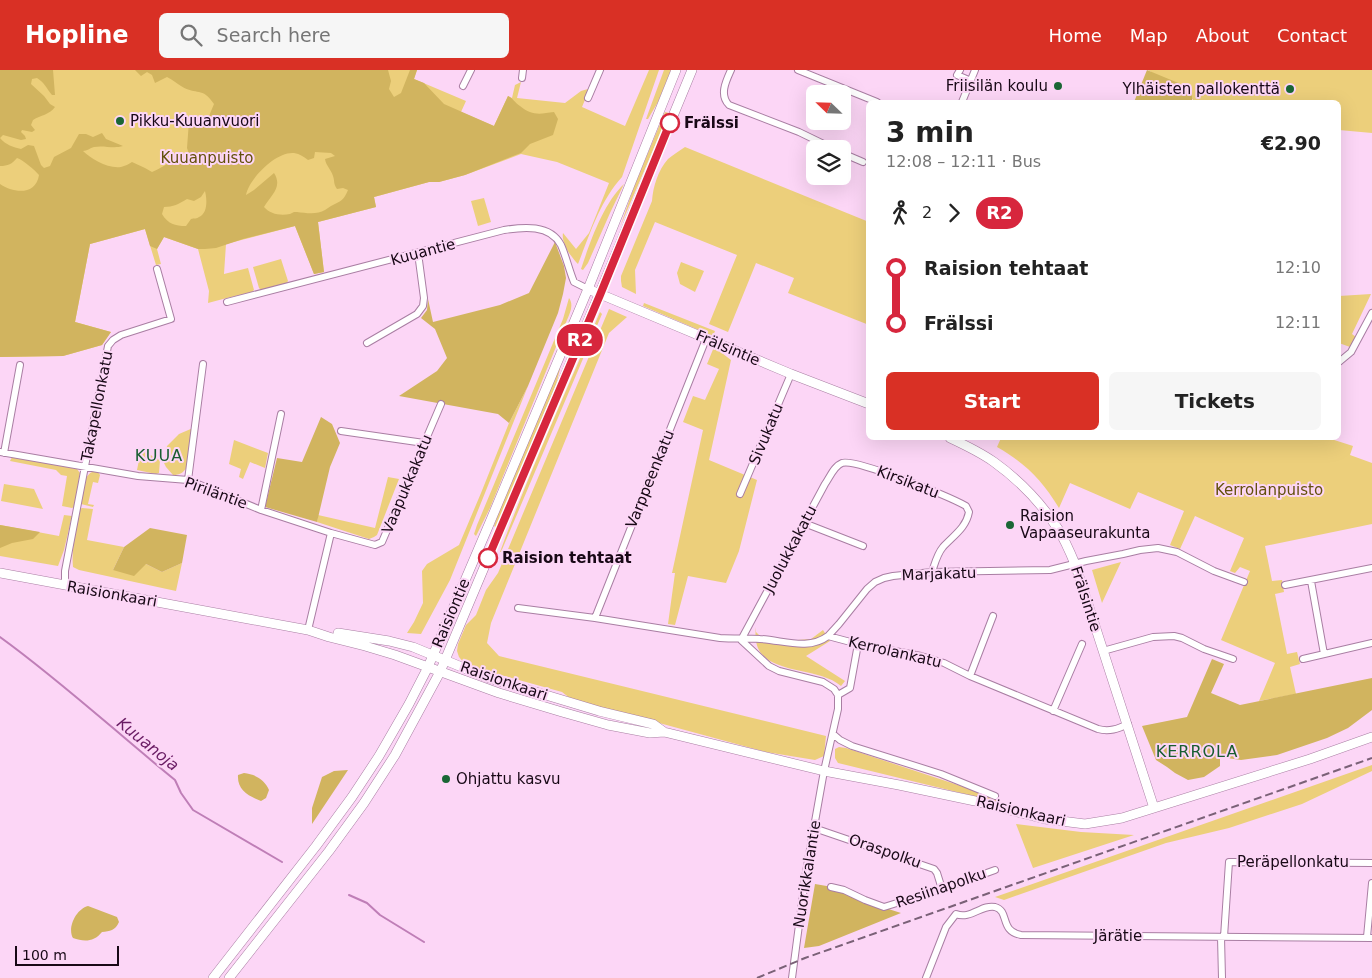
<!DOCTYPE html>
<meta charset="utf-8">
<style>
body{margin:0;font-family:"DejaVu Sans",sans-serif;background:#f6f6f6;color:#222;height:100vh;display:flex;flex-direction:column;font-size:19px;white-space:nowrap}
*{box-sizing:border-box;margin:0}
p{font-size:16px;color:#767676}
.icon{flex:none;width:28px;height:28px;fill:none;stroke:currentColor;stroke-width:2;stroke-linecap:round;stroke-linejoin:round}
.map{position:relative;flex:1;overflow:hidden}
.drawer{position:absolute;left:866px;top:30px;width:475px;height:340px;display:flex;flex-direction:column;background:#fff;border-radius:8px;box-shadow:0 5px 20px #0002}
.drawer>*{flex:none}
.badge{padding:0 10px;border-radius:16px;font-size:18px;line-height:32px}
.needle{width:32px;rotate:293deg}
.tools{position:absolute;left:806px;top:15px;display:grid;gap:10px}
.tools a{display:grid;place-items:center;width:45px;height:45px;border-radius:8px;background:#fff;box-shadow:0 5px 20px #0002;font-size:25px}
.scale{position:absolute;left:15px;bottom:12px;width:104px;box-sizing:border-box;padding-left:5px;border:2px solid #180816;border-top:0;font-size:14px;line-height:18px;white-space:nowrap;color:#180816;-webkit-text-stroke:4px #fcd6f6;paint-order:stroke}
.map>.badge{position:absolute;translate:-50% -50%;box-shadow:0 0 0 2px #fff}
.legs{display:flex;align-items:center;gap:8px;height:55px;padding:0 20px;font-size:16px}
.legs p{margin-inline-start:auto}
.overview{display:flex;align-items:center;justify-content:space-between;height:85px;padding:0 20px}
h1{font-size:28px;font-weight:700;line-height:38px}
.cta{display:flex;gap:10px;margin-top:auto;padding:10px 20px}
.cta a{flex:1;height:58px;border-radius:8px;background:#d93025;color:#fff;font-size:20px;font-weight:700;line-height:58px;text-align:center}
.cta a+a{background:#f6f6f6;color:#222}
ul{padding:0 20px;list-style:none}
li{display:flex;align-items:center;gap:18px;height:55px;font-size:19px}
li i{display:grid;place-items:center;width:8px;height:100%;margin:0 6px;background:currentColor}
li i::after{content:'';width:12px;height:12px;margin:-6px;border:4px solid;border-radius:50%;background:#fff}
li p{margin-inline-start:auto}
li:first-child i{background:linear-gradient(#0000 50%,currentColor 0)}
li:last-child i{background:linear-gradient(currentColor 50%,#0000 0)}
header{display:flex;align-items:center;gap:30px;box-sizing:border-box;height:70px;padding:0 25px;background:#d93025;color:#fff}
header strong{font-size:24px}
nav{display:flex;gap:28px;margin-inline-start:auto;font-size:18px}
.search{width:350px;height:45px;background:#f6f6f6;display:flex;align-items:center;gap:12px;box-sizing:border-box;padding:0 18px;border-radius:8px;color:#767676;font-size:19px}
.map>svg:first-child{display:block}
.green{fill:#eccf7b}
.forest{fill:#d1b45f;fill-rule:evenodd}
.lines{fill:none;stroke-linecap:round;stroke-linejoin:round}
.stream{stroke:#bf7eb7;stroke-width:2}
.street-casing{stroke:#a97ea3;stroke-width:8}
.secondary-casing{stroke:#a97ea3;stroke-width:10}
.street{stroke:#fff;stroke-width:6}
.secondary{stroke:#fff;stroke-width:9}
.rail{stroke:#7a6177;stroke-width:2;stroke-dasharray:8 4;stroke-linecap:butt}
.line-1-casing{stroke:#fff;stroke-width:11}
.line-1{stroke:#d7263d;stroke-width:8}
.poi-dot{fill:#1a6635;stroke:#fcd6f6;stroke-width:2}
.stop-1-dot{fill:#fff;stroke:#d7263d;stroke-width:2.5}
.labels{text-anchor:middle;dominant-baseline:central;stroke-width:4;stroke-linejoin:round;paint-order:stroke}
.poi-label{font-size:15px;fill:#180816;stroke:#fcd6f6;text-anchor:start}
.stop-label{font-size:15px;font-weight:bold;fill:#180816;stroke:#fcd6f6;text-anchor:start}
.park-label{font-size:15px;fill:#63500c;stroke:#fcd6f6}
.street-label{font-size:15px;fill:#180816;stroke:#fcd6f6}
.neighbourhood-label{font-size:16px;letter-spacing:1px;fill:#185d30;stroke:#fcd6f6}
.water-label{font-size:16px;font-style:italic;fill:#691b63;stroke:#fcd6f6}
</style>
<header>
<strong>Hopline</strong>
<div class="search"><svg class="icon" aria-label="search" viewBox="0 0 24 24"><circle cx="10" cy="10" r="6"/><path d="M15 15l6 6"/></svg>Search here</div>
<nav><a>Home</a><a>Map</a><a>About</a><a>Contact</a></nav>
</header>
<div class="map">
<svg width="1372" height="908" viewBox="0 0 1372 908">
<rect width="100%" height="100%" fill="#fcd6f6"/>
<path class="green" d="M0 0H417L414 9 466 31 461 42 494 56 508 26 512 28 515 15 521 12 517 28 565 33 581 21 588 19 589 20 582 37 625 56 649 0H659L622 107C600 131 590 164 578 194 571 187 561 173 563 163L576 179 589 163 609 113 557 92 521 84 465 105 439 112H429L374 127 376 137 318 152 324 202 314 204 295 156 226 174 224 204 248 198 254 220 252 222 223 229 208 233 209 221 198 179 164 167 157 179 161 194 156 195 145 159 90 174 75 252 111 262 102 275 63 286 0 287Z
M664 0H671L658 32 648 49H646Z
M1148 0H1372V63L1339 60V32H1192L1193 29 1139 32 1151 2Z
M665 42 669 43 620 157 635 114Z
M685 77 869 152V255L788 223 794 208 756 193 728 262 709 254 737 185 655 152 635 200 636 224 622 217 621 211V206L652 131C653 117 658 100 668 89 673 85 679 81 685 77Z
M624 114 610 143 588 193 583 200 581 199C590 172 603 134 624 114Z
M484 128 491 152 478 156 471 131Z
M281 189 288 211 286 214 261 220 259 218 253 197Z
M681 192 704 201 695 222 680 214 677 203Z
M1371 224 1352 264 1356 267 1350 277 1339 273V226Z
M569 228C574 235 570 243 567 250L490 438 476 466 474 464 477 455 563 249Z
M644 233 715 261 713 266 643 236Z
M609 239 627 247 609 263 491 553 487 573 499 586 826 666 824 686 815 690 766 682 571 629 562 622 479 599 464 593 459 587 457 581 458 574 466 555 476 545 486 520 498 503Z
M600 242 602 244 501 482H500C530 400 566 322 600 242Z
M714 277 731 290 709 390 757 410 739 481 726 513 688 506 675 555 668 554 675 503H672L703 360 683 352 693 326 705 330 719 299 707 294Z
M559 298 560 299 556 315 497 458 494 456 500 439Z
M528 316 450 510 421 564 407 563 414 552 423 533 422 501 427 494 459 475 481 423 509 353Z
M193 358 187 397C183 403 180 405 173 405L166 397 164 393 167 376 179 364Z
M1001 368H1328L1353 376 1350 385 1372 393V454L1265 476 1272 511 1282 510 1284 522 1275 524 1287 584 1297 582 1300 594 1290 597 1296 624 1259 631 1275 593 1221 570 1250 501 1240 497 1235 503 1230 501 1244 468 1195 446 1180 479 1170 475 1184 441 1138 422 1130 439 1070 413 1059 438C1042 410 1025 393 997 377Z
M234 370 268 383 265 398 250 392 243 409 239 407 241 399 229 394Z
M141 380 160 390 159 403 156 404 137 400Z
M12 387 77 399 80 403 74 437 72 438 62 436 67 406 61 405 56 400 10 391Z
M92 402H98L100 405 98 413 93 412 88 434 94 435 93 437 81 434C83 424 82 407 92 402Z
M388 407 399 409 377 465 374 467 369 469 317 452 318 445 375 458Z
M4 414 34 419 43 439 1 431Z
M82 438 93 439 87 470 124 477 113 500 146 494 162 502 182 493 176 521 79 500 73 497C71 478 77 457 80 439Z
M64 445 72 446 64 480 58 496 0 486V455L59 466Z
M1121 492 1102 533 1092 500Z
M756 557V562L760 566 786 571 797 570 811 569 823 560 830 571 806 586 845 611 841 616C814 593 749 609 756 557Z
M839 677 846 678 967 718 1006 734 838 693 835 688V679Z
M1372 695V701L1302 734 1229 758 1166 773 1004 830 995 827Z
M1016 754 1081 762 1134 765 1033 798Z"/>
<path class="forest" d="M0 0H53L55 25H52C47 19 44 12 37 8L32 9 31 14 44 26 50 34 55 37C49 45 41 45 33 50L31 55 35 60 32 62 22 60 21 62 25 66 26 69 21 70 3 65 0 68Z
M135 0H388L391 11 389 19 394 27 401 23 410 0H417L414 9 424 13 444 34 494 56 508 26C513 28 515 33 520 36 532 46 540 44 554 42L558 49 553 65 530 74 521 83 465 105 439 112H429L374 127 376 137 318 152 324 202 314 204 295 156 243 169 216 178 205 179H198L164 167 157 179 150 176 145 159 90 174 75 252 111 262 102 275 63 286 0 287V114C13 123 36 126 39 105 35 100 23 90 17 88 12 94 8 96 0 96V68C6 75 13 77 21 79L28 75 34 76 41 95 44 98 50 96 54 87 71 78 79 64H86L93 67 102 63 106 69 123 76C113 79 104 75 94 77 90 78 87 81 83 81 91 89 108 99 121 97 125 96 129 94 132 92L145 98 152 102C166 97 174 86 189 84L187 78 189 51 196 48 204 50 209 46 214 34C202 16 197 26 181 16 176 13 173 10 167 7L155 13 152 5 147 2 141 6ZM315 82 331 83 335 86 325 89C326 96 331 99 333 106 335 112 333 113 337 119L343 118 348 120C344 130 341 131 331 136 329 137 327 139 325 140 317 145 306 143 297 142 292 142 295 142 290 144 280 146 270 144 264 137 271 125 283 117 274 103L254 120 246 125C249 109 276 81 294 83 300 84 304 87 308 90L314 88ZM205 121C207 129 208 143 199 147 197 149 194 148 191 149L186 156C175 156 168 154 162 144L164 137C173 137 179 134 187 129L194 131 201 127Z
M1147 0 1188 17 1192 22V32H1134Z
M555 172 564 196 566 208 563 224 558 243 528 316 509 353 498 344 399 326 437 301 447 288 435 259 421 248 427 240 428 229 433 252 500 235 529 223Z
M321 347 332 354 340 373 330 397 317 452 265 437 277 388 302 392Z
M0 455 40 462 33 469 12 473 0 478Z
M150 458 187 465 182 493 162 502 146 494 134 506 113 500 124 477Z
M1212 589 1224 594 1211 623 1240 635 1372 608V640L1348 658 1327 668 1277 685 1241 690 1227 688H1220V696L1204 707 1188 710 1175 703 1167 697 1156 690 1142 656 1187 647Z
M348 700 312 754V738L322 707 334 701Z
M244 703C255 704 265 710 269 720L266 728 261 731C248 726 237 720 238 705Z
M815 814 844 819 879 836 901 843 819 876 804 878Z
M88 836 117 847 119 852C115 861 110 861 102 862 94 872 84 872 73 868 67 858 76 839 88 836Z"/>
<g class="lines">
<path class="stream" d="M0 567C61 611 117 663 175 710L181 723 193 740 282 792
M349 825 367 833 380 845 424 872"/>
<defs>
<path id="street" d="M731 0C726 11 719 25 729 35L799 62 834 79
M798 0 877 32
M960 0 957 5 971 11
M522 8 523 0
M463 16 471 0
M588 28 600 0
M962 32 975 0
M842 83 863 92
M227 232 504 160C523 157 550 154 561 175 566 186 569 200 574 212L588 219
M367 273 417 244 423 236 424 228 418 183
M1339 292 1351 282 1372 243
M341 361 424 373
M0 382 138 406 188 410 261 440 331 463 308 560
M4 383 20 295
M188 410 203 294
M740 424 791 304
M261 440 281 344
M804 453 863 476
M331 463 375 475 382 472 441 334
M1311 511 1324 584
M65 515V501L108 276 113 270 121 265 171 249 157 199
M1285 515 1372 498
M518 538 595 548 720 568C734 569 747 568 760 569 783 570 808 581 828 566L858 574 921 586 944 593 970 606 1098 659C1109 662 1118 659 1128 654
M595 548 706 269
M828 566 839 554 867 519 875 512 884 508 893 506 932 502 1050 500 1086 491 1123 484 1140 480 1158 478 1177 482 1214 501 1244 512
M1103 581 1153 567 1174 566 1182 568 1204 579 1233 589
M1303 589 1372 573
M970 606 993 546
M838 625 850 618 858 574
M1053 641 1082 574
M833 664 840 670 852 676 941 704 995 726
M814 758 934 799 937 803 942 819
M831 817 844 820 865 830 884 837 942 819 995 800
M1221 867 1222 908
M1224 867 1229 792 1372 793
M1367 867 1372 813
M792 908 806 802 824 701 838 639V625L834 619 823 612 779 601 769 596 741 570 825 414C830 407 834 396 842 393 855 388 950 427 966 436L969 442C966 458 954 465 943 477 937 484 935 493 932 502
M926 908 946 857 956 844C970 850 982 834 995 837 1010 841 999 861 1021 865L1372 868"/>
<path id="secondary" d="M588 219 791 304 869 334
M950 368C965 375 980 382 994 392 1019 410 1042 434 1058 459 1065 470 1070 482 1075 494L1154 738
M0 503 308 560 329 567 365 576 395 585 499 623 562 642 608 655 650 663 664 662 824 701 899 715 975 731 1045 749 1085 754 1122 748 1310 689 1372 667
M338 563 389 571 413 577 486 607 599 641 653 654 664 662
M213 908 316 776 352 727 379 686 409 634 428 597 490 452 588 219 676 0
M229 908 329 781 364 733 395 685 440 602 599 225 692 0"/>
</defs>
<use href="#street" class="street-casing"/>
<use href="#secondary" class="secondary-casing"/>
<use href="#street" class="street"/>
<use href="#secondary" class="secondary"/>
<path class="rail" d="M757 908 805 888 1372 688"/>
</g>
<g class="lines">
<defs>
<path id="line-1" d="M488 488 600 225 670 53"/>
</defs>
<use href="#line-1" class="line-1-casing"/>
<use href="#line-1" class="line-1"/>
</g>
<g class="poi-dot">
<circle cx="1058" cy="16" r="5"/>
<circle cx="1290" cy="19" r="5"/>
<circle cx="120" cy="51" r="5"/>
<circle cx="1010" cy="455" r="5"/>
<circle cx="446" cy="709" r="5"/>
</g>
<g class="stop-1-dot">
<circle cx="670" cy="53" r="9"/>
<circle cx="488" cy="488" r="9"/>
</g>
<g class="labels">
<g class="poi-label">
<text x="1048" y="16" text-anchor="end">Friisilän koulu</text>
<text x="1280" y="19" text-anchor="end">Ylhäisten pallokenttä</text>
<text x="130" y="51">Pikku-Kuuanvuori</text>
<text x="1020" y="446">Raision<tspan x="1020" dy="17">Vapaaseurakunta</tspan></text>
<text x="456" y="709">Ohjattu kasvu</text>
</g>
<g class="stop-label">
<text x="684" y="53">Frälssi</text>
<text x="502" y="488">Raision tehtaat</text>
</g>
<g class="park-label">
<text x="207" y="88">Kuuanpuisto</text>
<text x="1269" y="420">Kerrolanpuisto</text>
</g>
<g class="street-label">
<text transform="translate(423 182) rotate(-15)">Kuuantie</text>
<text transform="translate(728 278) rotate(23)">Frälsintie</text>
<text transform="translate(97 336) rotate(-79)">Takapellonkatu</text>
<text transform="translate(766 364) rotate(-67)">Sivukatu</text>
<text transform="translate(650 409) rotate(-68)">Varppeenkatu</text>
<text transform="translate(908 412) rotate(21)">Kirsikatu</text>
<text transform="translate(407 414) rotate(-67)">Vaapukkakatu</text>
<text transform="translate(216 423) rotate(20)">Piriläntie</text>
<text transform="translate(790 479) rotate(-62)">Juolukkakatu</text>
<text transform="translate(939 504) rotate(-2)">Marjakatu</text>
<text transform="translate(112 524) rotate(10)">Raisionkaari</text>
<text transform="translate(1086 529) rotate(72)">Frälsintie</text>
<text transform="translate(451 543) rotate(-67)">Raisiontie</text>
<text transform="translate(895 582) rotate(13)">Kerrolankatu</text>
<text transform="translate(504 611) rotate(19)">Raisionkaari</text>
<text transform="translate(1021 741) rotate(13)">Raisionkaari</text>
<text transform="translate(885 781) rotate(19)">Oraspolku</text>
<text x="1293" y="792">Peräpellonkatu</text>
<text transform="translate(807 804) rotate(-81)">Nuorikkalantie</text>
<text transform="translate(941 818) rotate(-19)">Resiinapolku</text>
<text x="1118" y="866">Järätie</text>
</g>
<g class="neighbourhood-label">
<text x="159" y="385">KUUA</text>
<text x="1197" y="681">KERROLA</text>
</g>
<g class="water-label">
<text transform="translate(148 674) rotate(39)">Kuuanoja</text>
</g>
</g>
</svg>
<div class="tools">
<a><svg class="needle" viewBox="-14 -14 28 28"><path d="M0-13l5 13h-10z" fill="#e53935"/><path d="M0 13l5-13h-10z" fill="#767676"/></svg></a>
<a><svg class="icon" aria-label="layers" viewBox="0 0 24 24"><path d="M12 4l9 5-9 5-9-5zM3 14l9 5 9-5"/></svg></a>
</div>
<div class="scale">100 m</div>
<b class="badge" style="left:580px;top:270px;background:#d7263d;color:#fff">R2</b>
<section class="drawer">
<div class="overview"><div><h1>3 min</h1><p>12:08 – 12:11 · Bus</p></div><b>€2.90</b></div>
<div class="legs"><svg class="icon" aria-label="walk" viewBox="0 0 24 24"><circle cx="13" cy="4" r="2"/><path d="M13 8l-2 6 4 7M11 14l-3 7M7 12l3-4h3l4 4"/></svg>2<svg class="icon" aria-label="forward" viewBox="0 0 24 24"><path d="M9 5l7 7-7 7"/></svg><b class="badge" style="background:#d7263d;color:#fff">R2</b></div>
<ul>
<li><i style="color:#d7263d"></i><b>Raision tehtaat</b><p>12:10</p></li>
<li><i style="color:#d7263d"></i><b>Frälssi</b><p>12:11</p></li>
</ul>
<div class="cta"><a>Start</a><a>Tickets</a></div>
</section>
</div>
